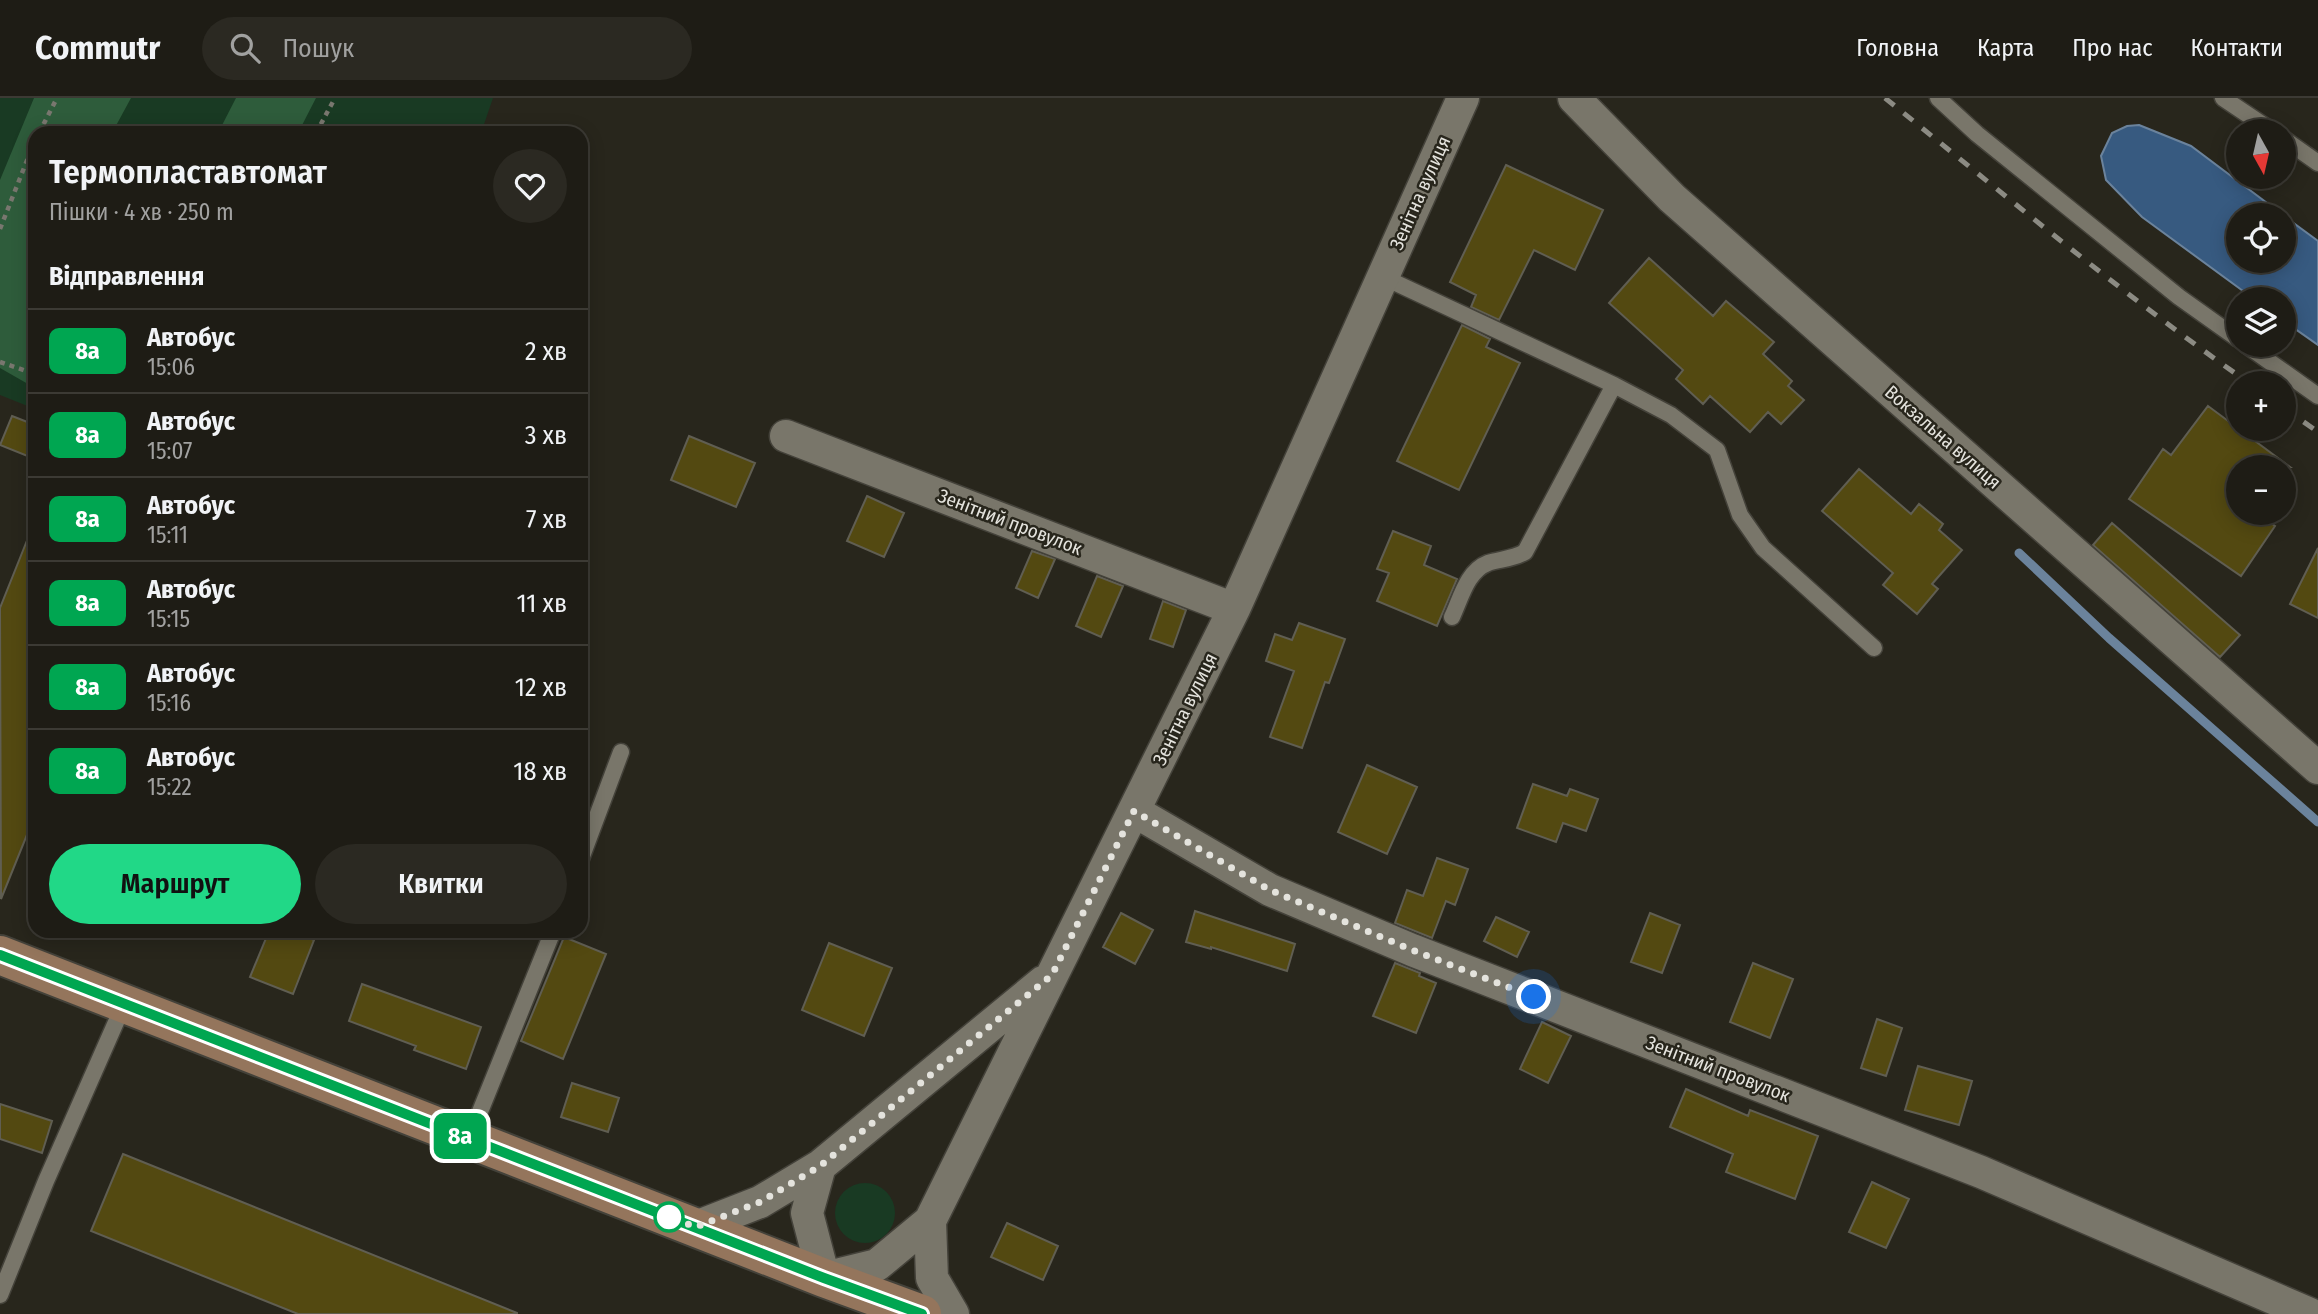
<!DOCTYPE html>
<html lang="uk">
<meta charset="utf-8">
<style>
body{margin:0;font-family:"Fira Sans Condensed",sans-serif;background:#2b2922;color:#f1f3f6;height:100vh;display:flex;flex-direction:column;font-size:26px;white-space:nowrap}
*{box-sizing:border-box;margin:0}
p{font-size:23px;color:#a1a1a0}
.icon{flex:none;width:38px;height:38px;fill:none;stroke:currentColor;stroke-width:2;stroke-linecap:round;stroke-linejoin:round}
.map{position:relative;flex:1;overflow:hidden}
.side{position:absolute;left:28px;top:28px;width:560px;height:812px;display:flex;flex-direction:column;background:#1e1c15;border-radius:21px;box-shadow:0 4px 18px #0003,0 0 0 2px #3c3a34}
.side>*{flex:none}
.badge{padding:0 14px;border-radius:10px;font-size:24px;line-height:46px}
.needle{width:46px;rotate:172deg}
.controls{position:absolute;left:2226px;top:21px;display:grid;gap:14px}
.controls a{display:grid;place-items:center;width:70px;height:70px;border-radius:50%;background:#1e1c15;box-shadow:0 4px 18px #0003,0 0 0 2px #3c3a34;font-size:35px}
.you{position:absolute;width:35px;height:35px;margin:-18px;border:5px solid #fff;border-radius:50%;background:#1a73e8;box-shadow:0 0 0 10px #1a73e833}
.map>.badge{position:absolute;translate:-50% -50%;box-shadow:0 0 0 4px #fff}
h2{padding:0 21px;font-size:26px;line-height:63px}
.round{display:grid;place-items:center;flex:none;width:74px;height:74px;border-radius:37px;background:#2b2922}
.summary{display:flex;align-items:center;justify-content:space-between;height:119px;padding:0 21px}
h1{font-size:33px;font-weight:600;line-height:52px}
.action{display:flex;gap:14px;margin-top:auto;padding:14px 21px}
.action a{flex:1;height:80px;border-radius:42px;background:#21d887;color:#111;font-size:28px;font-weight:600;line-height:80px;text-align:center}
.action a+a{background:#2b2922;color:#f1f3f6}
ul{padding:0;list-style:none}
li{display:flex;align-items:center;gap:21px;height:84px;padding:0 21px;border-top:2px solid #3c3a34}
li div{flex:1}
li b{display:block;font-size:26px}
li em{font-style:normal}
li .badge{min-width:77px;font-weight:700;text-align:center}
header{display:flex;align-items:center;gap:42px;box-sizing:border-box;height:98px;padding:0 35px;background:#1e1c15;border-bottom:2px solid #3c3a34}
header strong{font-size:33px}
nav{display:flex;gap:38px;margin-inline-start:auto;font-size:24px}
.search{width:490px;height:63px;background:#2b2922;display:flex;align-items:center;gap:18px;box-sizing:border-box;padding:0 24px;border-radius:38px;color:#a1a1a0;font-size:26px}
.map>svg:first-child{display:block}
.green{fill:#193a23}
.forest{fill:#2e5c3b}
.water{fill:#375a80;stroke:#6b839c;stroke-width:2}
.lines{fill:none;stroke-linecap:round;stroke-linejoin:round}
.stream{stroke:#6b839c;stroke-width:9}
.building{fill:#534911;stroke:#605e52;stroke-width:2}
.service-casing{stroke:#44423a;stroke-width:19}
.minor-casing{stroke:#44423a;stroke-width:35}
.secondary-casing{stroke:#44423a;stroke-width:42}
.path{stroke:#79776f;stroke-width:4.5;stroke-dasharray:5 5;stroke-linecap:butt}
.service{stroke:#79766a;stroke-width:16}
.minor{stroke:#79766a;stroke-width:32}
.secondary{stroke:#94755c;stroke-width:38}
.rail{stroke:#8c8b83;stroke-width:5;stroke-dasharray:12 12;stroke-linecap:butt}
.line-casing{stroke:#fff;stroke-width:16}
.line{stroke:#00a651;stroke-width:10}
.walk{stroke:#e4e3dd;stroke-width:7;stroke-dasharray:0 12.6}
.stop-dot{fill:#fff;stroke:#00a651;stroke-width:3.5}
.labels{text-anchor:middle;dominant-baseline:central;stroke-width:5;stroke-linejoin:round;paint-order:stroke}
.street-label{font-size:19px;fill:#e4e3dd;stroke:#28261c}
</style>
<header>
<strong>Commutr</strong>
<div class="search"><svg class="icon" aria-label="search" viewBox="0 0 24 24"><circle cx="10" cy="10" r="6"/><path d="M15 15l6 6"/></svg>Пошук</div>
<nav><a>Головна</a><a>Карта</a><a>Про нас</a><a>Контакти</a></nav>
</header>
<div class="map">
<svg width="2318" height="1216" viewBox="0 0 2318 1216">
<rect width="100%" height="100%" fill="#28261c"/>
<path class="green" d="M0 0H493L481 35H35V311L0 297Z
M835 1115a30 30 0 1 1 60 0a30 30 0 1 1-60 0Z"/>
<path class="forest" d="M34 0H131L112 35H35V290L0 270V82Z
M236 0H316L298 35H218Z"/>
<path class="water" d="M2139 27 2191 48 2283 117H2238V163H2284V118L2318 143V247L2284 223V201H2254L2142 119 2106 82 2101 58 2112 35 2127 28Z"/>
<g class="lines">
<path class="stream" d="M2019 455 2109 540 2318 724"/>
</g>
<path class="building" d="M1506 67 1603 112 1575 172 1534 152 1499 222 1471 209 1476 197 1450 184Z
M1649 160 1713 218 1726 203 1774 244 1763 256 1792 283 1788 288 1804 302 1781 326 1768 314 1750 334 1710 298 1703 306 1676 281 1683 272 1609 205Z
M1462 227 1490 241 1486 249 1520 265 1459 392 1397 363Z
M2208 308 2290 369H2238V415H2279L2271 425 2275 428 2241 478 2129 401 2163 351 2171 357Z
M12 318 35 327V361L0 347Z
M689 338 755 365 736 409 671 382Z
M1859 371 1911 416 1919 406 1943 426 1939 432 1962 452 1932 486 1938 491 1917 516 1883 487 1893 475 1822 413Z
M867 398 904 415 884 459 847 443Z
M34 425 35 717 1 801 0 510Z
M2112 425 2240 537 2220 559 2093 447Z
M1393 433 1431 448 1424 467 1457 481 1437 528 1377 503 1389 475 1377 471Z
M2318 450V520L2290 506Z
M1032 453 1055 461 1038 500 1016 490Z
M1097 478 1123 488 1101 539 1076 528Z
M1163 503 1186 512 1173 549 1150 541Z
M1299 525 1345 541 1329 585 1325 584 1302 650 1270 639 1294 573 1266 563 1275 536 1292 542Z
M1367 667 1417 689 1387 756 1338 734Z
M1533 686 1567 698 1570 691 1598 701 1586 733 1563 725 1556 744 1517 730Z
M1437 760 1468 771 1455 807 1446 803 1432 840 1395 825 1407 792 1423 798Z
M1195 813 1295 846 1287 873 1211 849V851L1186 844Z
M1121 815 1153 832 1135 866 1103 849Z
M1650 815 1680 827 1662 875 1631 864Z
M1496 819 1529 834 1517 859 1484 843Z
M269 833H291L314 842 293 896 250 879Z
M564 839 606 856 563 961 521 943Z
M829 845 892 870 864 938 802 912Z
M1395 865 1420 875 1419 878 1436 885 1416 935 1373 918Z
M1753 865 1793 881 1770 940 1730 924Z
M362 886 481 929 466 971 414 952 416 948 349 923Z
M1877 921 1902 930 1886 978 1861 970Z
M1542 924 1571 938 1548 985 1520 971Z
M1918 968 1972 983 1959 1027 1905 1012Z
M572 985 619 1000 608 1034 561 1019Z
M1686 991 1748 1018 1750 1012 1818 1038 1795 1101 1726 1074 1733 1056 1670 1029Z
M0 1006 52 1023 42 1055 0 1041Z
M123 1056 517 1215V1216H298L91 1133Z
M1872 1084 1909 1101 1886 1150 1849 1134Z
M1007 1125 1058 1148 1043 1182 991 1159Z"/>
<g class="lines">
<defs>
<path id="service" d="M1938 0 1977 36 2179 199 2238 241
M2223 0 2272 33
M2284 41 2318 65
M1383 179 1614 287 1671 317 1717 352 1740 417 1763 450 1874 550
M2246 247 2318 298
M1452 519C1461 500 1467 473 1488 465 1501 461 1513 461 1525 454L1614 287
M581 761 621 654
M469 1041 553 833
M0 1197 46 1083 124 906"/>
<path id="minor" d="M1574 0 1672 100 2318 670
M786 338 1234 511
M1134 713 1270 792 1412 852 1981 1074 2310 1216
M820 1068 807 1115 824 1180 877 1167 930 1123
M696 1129 760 1104 820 1068 1043 884
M953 1216 932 1180 930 1123 1234 511 1463 0"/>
<path id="secondary" d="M0 857 824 1180 922 1216"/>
</defs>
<use href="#service" class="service-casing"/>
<use href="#minor" class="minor-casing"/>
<use href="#secondary" class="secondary-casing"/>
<path class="path" d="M39 35 57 0
M316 35 335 0
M0 131 35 42
M0 264 35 276"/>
<use href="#service" class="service"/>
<use href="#minor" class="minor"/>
<use href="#secondary" class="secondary"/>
<path class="rail" d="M1885 0C2005 97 2123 197 2249 285
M2284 310 2318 334"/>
</g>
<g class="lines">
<defs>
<path id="line" d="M0 857 824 1180 922 1216"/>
</defs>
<use href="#line" class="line-casing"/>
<use href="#line" class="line"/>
<path class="walk" d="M669 1119 661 1116 696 1129 760 1104 820 1068 1052 877 1134 713 1270 792 1412 852 1534 899"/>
</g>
<circle class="stop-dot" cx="669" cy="1119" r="14"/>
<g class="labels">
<g class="street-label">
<text transform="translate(1420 95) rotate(-66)">Зенітна вулиця</text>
<text transform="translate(1943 339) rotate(41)">Вокзальна вулиця</text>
<text transform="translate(1010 424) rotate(21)">Зенітний провулок</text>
<text transform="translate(1185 611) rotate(-64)">Зенітна вулиця</text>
<text transform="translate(1718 971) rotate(21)">Зенітний провулок</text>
</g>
</g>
</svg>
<div class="controls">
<a><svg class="needle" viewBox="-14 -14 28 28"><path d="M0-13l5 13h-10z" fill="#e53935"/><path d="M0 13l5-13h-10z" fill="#a1a1a0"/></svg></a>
<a><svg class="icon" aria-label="locate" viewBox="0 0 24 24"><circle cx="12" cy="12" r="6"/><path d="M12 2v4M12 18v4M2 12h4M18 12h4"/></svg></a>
<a><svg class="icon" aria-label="layers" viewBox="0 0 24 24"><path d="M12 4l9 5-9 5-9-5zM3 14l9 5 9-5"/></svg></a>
<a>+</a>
<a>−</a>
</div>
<div class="you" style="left:1534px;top:899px"></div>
<b class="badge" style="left:460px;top:1038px;background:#00a651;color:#fff">8а</b>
<section class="side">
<div class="summary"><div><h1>Термопластавтомат</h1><p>Пішки · 4 хв · 250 m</p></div><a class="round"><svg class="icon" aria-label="heart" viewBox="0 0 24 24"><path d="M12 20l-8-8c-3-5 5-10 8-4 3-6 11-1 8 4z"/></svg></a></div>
<h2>Відправлення</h2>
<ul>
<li><span class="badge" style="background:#00a651;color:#fff">8а</span><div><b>Автобус</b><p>15:06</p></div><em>2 хв</em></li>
<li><span class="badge" style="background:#00a651;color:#fff">8а</span><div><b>Автобус</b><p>15:07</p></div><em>3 хв</em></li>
<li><span class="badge" style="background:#00a651;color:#fff">8а</span><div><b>Автобус</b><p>15:11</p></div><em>7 хв</em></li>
<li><span class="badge" style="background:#00a651;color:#fff">8а</span><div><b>Автобус</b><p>15:15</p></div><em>11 хв</em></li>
<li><span class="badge" style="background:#00a651;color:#fff">8а</span><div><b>Автобус</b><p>15:16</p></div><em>12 хв</em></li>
<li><span class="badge" style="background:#00a651;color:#fff">8а</span><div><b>Автобус</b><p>15:22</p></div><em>18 хв</em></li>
</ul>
<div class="action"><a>Маршрут</a><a>Квитки</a></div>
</section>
</div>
